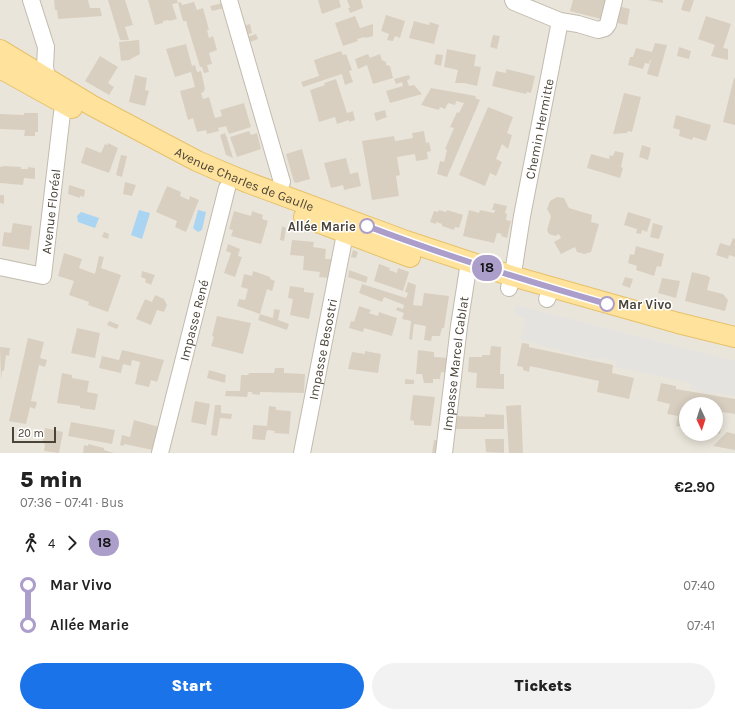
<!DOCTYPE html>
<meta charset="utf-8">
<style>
body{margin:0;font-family:Karla,sans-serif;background:#f2f2f2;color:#222;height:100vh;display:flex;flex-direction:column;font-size:15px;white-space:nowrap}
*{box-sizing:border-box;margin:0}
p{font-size:13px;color:#767676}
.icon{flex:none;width:22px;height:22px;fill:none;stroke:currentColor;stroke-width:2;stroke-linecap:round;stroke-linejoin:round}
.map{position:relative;height:453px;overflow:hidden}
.panel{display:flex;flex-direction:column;background:#fff;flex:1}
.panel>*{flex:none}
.badge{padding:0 8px;border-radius:13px;font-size:14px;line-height:26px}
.needle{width:26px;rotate:176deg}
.buttons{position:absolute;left:679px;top:397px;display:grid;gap:8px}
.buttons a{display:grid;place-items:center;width:44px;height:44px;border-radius:50%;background:#fff;box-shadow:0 2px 10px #0003;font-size:20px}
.scale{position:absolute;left:12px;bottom:10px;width:44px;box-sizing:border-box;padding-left:4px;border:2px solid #4b4439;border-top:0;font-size:11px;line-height:14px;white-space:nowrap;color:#4b4439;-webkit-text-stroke:3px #fff;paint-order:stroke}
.map>.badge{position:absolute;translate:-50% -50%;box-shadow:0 0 0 2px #fff}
.legs{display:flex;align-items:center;gap:6px;height:44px;padding:0 20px;font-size:13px}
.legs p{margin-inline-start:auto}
.summary{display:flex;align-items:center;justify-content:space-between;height:68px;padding:0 20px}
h1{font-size:22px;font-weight:800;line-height:30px}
.button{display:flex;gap:8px;margin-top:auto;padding:8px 20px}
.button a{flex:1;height:46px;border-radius:24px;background:#1a73e8;color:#fff;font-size:16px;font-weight:800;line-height:46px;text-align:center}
.button a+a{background:#f2f2f2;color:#222}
ul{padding:0 20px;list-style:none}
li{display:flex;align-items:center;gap:14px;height:40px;font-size:15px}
li i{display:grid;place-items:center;width:6px;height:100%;margin:0 5px;background:currentColor}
li i::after{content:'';width:10px;height:10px;margin:-5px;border:3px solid;border-radius:50%;background:#fff}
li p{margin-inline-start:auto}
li:first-child i{background:linear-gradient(#0000 50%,currentColor 0)}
li:last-child i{background:linear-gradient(currentColor 50%,#0000 0)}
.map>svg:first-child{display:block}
.residential{fill:#eae5da;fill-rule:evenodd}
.parking{fill:#e5e3e0}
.water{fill:#a9d4f2}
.building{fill:#d8cfc1}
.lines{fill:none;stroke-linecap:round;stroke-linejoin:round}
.minor-casing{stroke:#c2bbae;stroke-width:18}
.major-casing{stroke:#e6c16a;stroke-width:22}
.minor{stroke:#fff;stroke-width:16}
.major{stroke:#ffe39c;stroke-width:20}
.line-1-casing{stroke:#fff;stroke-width:9}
.line-1{stroke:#ab9ecb;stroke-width:6}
.stop-1-dot{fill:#fff;stroke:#ab9ecb;stroke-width:2}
.labels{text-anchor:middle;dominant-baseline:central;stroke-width:3;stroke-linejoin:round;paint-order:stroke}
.street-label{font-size:13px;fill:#4b4439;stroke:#fff}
.stop-label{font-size:13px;font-weight:bold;fill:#4b4439;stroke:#fff;text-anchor:end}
</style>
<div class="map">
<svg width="735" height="453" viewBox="0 0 735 453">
<rect width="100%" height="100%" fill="#f6f3ec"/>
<path class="residential" d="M0 0H735V453H0ZM686 404H716V434H686Z"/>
<path class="parking" d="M516 305 735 361V396L690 389 691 383 615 367 616 363 613 360 589 358 521 340 526 318 514 315Z"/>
<path class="water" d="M139 210 150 213 142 239 131 235Z
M198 210 206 212 202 230 198 232 193 228Z
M81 212 99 218 95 228 78 222 77 216Z"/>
<path class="building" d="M54 0H88L90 8H100L102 16 58 19 57 10H55Z
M108 0H125L133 25 125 27 129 40H120Z
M148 0H177L178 3 172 4 177 19 169 21 168 20 163 21V23L155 25Z
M318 0H339L341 7 322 14Z
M347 0H361L363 8 350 13 348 8H350Z
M573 0H610L605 20 570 11Z
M648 0H663V3Z
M684 0H694L690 12 681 10Z
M181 2 182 5 194 2 197 10 203 8 209 30H207L209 38 213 36 217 50 209 53 212 64 207 65 209 72 204 73 202 67H200L186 21H183L178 3Z
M223 3 225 8 212 11 210 6Z
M618 6 630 9 627 25 613 22Z
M386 15 405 21 400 38 395 36 393 41 387 40 389 34 381 31Z
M355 16 360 28 373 24V36L365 38V37L357 39 358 41 343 46 335 23Z
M706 16 731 24 723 48 728 49V60L711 56 715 45 698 39Z
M414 21 429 25 430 22 439 25 434 44 409 38Z
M250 24 252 33 243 36 240 27Z
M256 34 258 39 245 44 244 38Z
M493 35 500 36 497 49 490 47Z
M139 40 140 54 129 60 121 61 119 42Z
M655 43 667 45 658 77 647 74 651 60H650L649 64 645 63 643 69 628 65 630 57H633L636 48 652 52Z
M186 44 192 66 195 65 197 72 201 71 205 89 204 90V92L201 93 203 99 209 97 215 118 222 116 220 110 244 103 251 127 229 134 226 126 218 128 219 131 207 134 206 130 197 132 193 118 188 120 180 91 195 87 191 72 175 77 166 49Z
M679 47 691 51 689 59 677 56Z
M447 49 476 55 474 66 481 67 477 86 464 83H455L458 70 444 67Z
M341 51 343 55 346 54 352 70 349 71 353 82 345 85 342 74 303 87 301 82 319 76 314 60Z
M368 54 370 58 380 54 382 60 386 62V65L390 66 393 78 373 84 367 65 358 69 355 59Z
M436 54 443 55 441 66 434 64Z
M100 56 118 67 108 83 114 87 109 95 85 81Z
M506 69 535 76 531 93 527 92 526 94 492 86 496 71 506 73Z
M135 75 147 78 145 90 149 91 145 106 129 102Z
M409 75 410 79 407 80 409 86 414 85 422 94 390 103 386 91 403 86 402 82 396 84 394 79Z
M734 78H735V125L723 122Z
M336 79 347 113 353 111 355 120 349 122V120L337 124 335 117 319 122 310 90 325 85 324 83Z
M431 88 476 96 475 98 480 100 447 177 437 174 440 161 444 162 447 150 445 149 454 128 450 127 457 112 459 113 464 103 456 101 455 105 448 103 445 109 440 107 439 110 421 105Z
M624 93 641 97 632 132 628 131 627 133 613 134Z
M488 107 513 117 507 133 512 135 508 149 502 144 496 159 502 162 496 176 490 173 485 186 459 175Z
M385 110 387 117 376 121 374 113Z
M24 113H38V132H35V136H24L25 130 0 129V114L24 115Z
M676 115 711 125 706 141 693 137 692 140 679 136 680 130 673 128Z
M249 131 251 135 257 133 261 149 237 157 230 137Z
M424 131 426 143 429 142 431 151 427 152 428 159 416 161 415 154 397 157 400 175 396 176 399 196 372 200 362 141 394 136 395 141 413 138 412 133Z
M225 133 227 138 233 158 226 155 220 135Z
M108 143 118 148 109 173 81 163 86 147 101 153 105 144 108 145Z
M642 145 651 148 648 160 639 157Z
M302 149 310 179 296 183 294 182 286 154Z
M615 151 624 153 621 167 623 168 620 178 587 168 591 154 609 159 610 155 613 156Z
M121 155 127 156 122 177 116 175Z
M346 158 350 174 358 172 361 186 344 190 343 185 331 188 324 163Z
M4 166 21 167V169H28V167L35 168V179L24 178 23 185 0 183V167Z
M125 182 136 185 132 196 123 194Z
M69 185 85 190 84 197 80 196V198L68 194Z
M167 186 181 192 180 196 189 200 190 196 199 200 186 232 175 227 177 221 156 212Z
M0 195H4V204L0 203Z
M557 197 564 198 569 208 592 215 591 222 599 224 591 252 584 254 577 252 575 247 561 254 554 242 561 238 559 234 555 236 549 234 547 230 551 216 547 209 550 201Z
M494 203 507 206 505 213 507 214 506 220 511 221 507 238 501 236 502 234 497 233 494 243 463 236 469 210 479 213 480 210 494 213 495 210H492Z
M439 210 446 212 447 210 463 215 459 228 455 227 454 230 442 226V224L436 222V224L430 222 434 211 438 212Z
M234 211 251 216 252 211 263 215 262 219 268 221 261 244 231 236 233 230 229 229Z
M628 212 651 219 647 232 642 230 641 234 636 233 637 229 624 225Z
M13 223 32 226 29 250 2 246 4 232 11 233Z
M653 223 663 226 659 239 650 237Z
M282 226 286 228 284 241 280 240Z
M104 232 109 234 108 239 102 237Z
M733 238 735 239V257L729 255 728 259 716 255 720 243 730 246Z
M292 240 314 242 313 247 326 249 325 259H333L329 278 319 277 320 272 303 270 304 256 290 255Z
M228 244 240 249 238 256 242 257 235 277 224 273 231 253 226 251Z
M636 246 664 254 661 267 657 266 654 276 636 270 637 266 628 263 630 254 634 255Z
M353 250 358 252 356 258 351 257Z
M64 253 82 259 79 268 95 274 99 256 104 257 101 268 121 275 108 312 88 305 89 302 69 295 74 281 58 276Z
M379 264 390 268 389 270 397 273 398 268 409 272 403 291 374 281Z
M349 270 368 277 366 283 348 277Z
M142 271 155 275 151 285 145 282 146 279 141 277Z
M253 271 270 277V279L275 281 272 291 267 289 260 314 237 306 239 299 245 300 248 289 241 287 244 274 252 276Z
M692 272 708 276 710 278 707 290 723 294 728 300 725 311 685 301Z
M625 277 633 279 630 288 622 285Z
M662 278 680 281 676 298 658 293Z
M408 282 416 285 413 305 422 306 424 293 449 296 444 328H442L440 336H432L431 341 424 340 426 326 414 324 412 340 409 339 411 321 402 319 404 313 396 310 397 307 403 309 404 305 384 297 382 302 359 293 362 284 406 298 408 293 405 292Z
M290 286 304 288V292L314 293 309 319 290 315 293 299 288 298Z
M155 295 164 299 167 305 164 312 157 310 151 325 136 319 145 299 152 302Z
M359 306 371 310 369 313 378 316 379 312 397 318 392 336 364 328 363 332 349 328 351 321 354 322Z
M274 309 280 310 278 320 289 324 287 330 258 320 260 314 273 318Z
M217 316 251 323 243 354 211 346 214 337 212 336Z
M109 321 119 325 117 329 107 325Z
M77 328 100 333 95 358 71 353Z
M28 338 44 342 40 358 47 360 45 367 39 365 31 401 37 402 35 409 30 407 26 424 9 421Z
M522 343 529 344V347L613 365 612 373 634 378 629 399 597 392 599 381 530 366 529 372 523 370V367L517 366Z
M491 346 501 347 500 374H504V389L476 388 477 373 468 372 469 357H482V355H490Z
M0 347 10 348 9 356 6 355 4 371H2L1 380Z
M122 350 164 360 157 382 151 380 149 387 135 384 140 362 132 360 131 366 123 364 121 373 99 368 102 356 119 360Z
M418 350 434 352V357L449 358 448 373 441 372 440 379H433V383H424L422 374H416Z
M365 351 381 354 378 373 348 369 352 352 365 354Z
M275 368H284V373L305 374 304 393 260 392V395L252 394V392H248L247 397 225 396 226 391H240L241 375H248L249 373H274Z
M209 370 226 375 225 383 207 378Z
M62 373 72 375V378L89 381 87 392 98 394 95 410 80 408V406L57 403Z
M405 379 414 380V384H405Z
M661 383 676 386V389L735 399V414L716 411V404H686V427L676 426 678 416 667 414 670 404 657 401Z
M413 395 435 397 431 426 414 425V421L410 420Z
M195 401 210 404 206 425 191 422Z
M215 405H221V413L232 414 231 419 220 418 217 436 211 435Z
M521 405 523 453H509L506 406Z
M269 406 276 407V410L291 411 289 434 274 433 275 431 267 430 265 440 252 439 253 425 267 426Z
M716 413 723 415 720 434 716 433Z
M485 414 504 415V429H452L453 416 485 417Z
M134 420 159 427 153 450 124 444V446L120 445 122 435 130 437Z
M71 422 115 430 112 444 68 436Z
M45 428 63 432 59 453 44 451 45 444 42 443Z
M727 432 735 434V450L713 446Z
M485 439H504V453L486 452Z
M434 440 442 441 441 453H432Z
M88 444 104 448V450L114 453H83L84 445 88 446Z"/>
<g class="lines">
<defs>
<g id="minor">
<path d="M31 0 46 47 45 67 47 78 44 86"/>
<path d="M229 0 282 182 277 194"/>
<path d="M513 0 514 2 560 21 578 24 598 30 605 28 608 24 614 0"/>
<path id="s1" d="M0 267 43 276 62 113 73 96"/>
<path id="s2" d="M509 288 514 267 522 216 560 21"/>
<path d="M547 299 551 288"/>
<path id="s3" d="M160 453 227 188"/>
<path id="s4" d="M302 453 345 234 349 221"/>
<path id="s5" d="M444 453 459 326 469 262"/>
</g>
<g id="major">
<path id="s6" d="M0 50 91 105 197 161 220 171 249 183 406 241 512 276 678 323 735 337"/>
<path d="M0 68 72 108"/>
<path d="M304 217 410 257"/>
</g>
</defs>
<use href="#minor" class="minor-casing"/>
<use href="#major" class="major-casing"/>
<use href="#minor" class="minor"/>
<use href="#major" class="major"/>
</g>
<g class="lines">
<defs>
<path id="line-1" d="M367 226C446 256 526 281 607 304"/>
</defs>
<use href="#line-1" class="line-1-casing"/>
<use href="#line-1" class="line-1"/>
</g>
<g class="stop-1-dot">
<circle cx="367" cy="226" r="7"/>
<circle cx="607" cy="304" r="7"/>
</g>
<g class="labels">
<g class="street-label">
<text stroke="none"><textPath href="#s2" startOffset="162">Chemin Hermitte</textPath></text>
<text stroke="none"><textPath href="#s6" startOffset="277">Avenue Charles de Gaulle</textPath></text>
<text stroke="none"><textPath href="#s1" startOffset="109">Avenue Floréal</textPath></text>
<text stroke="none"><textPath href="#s3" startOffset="137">Impasse René</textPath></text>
<text stroke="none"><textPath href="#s4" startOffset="106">Impasse Besostri</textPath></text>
<text stroke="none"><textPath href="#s5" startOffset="90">Impasse Marcel Cablat</textPath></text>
</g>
<g class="stop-label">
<text x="356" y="226">Allée Marie</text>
<text x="618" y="304" text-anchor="start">Mar Vivo</text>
</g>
</g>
</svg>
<div class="buttons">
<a><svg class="needle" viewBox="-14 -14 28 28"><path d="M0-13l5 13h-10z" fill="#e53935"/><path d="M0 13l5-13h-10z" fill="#767676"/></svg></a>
</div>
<div class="scale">20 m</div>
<b class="badge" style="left:487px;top:268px;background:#ab9ecb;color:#111">18</b>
</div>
<section class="panel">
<div class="summary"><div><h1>5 min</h1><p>07:36 – 07:41 · Bus</p></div><b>€2.90</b></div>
<div class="legs"><svg class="icon" aria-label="walk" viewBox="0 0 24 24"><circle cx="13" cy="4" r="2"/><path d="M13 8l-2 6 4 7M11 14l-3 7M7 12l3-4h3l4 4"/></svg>4<svg class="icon" aria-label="forward" viewBox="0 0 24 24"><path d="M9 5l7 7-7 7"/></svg><b class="badge" style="background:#ab9ecb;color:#111">18</b></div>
<ul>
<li><i style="color:#ab9ecb"></i><b>Mar Vivo</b><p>07:40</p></li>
<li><i style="color:#ab9ecb"></i><b>Allée Marie</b><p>07:41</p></li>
</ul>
<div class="button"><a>Start</a><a>Tickets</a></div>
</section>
